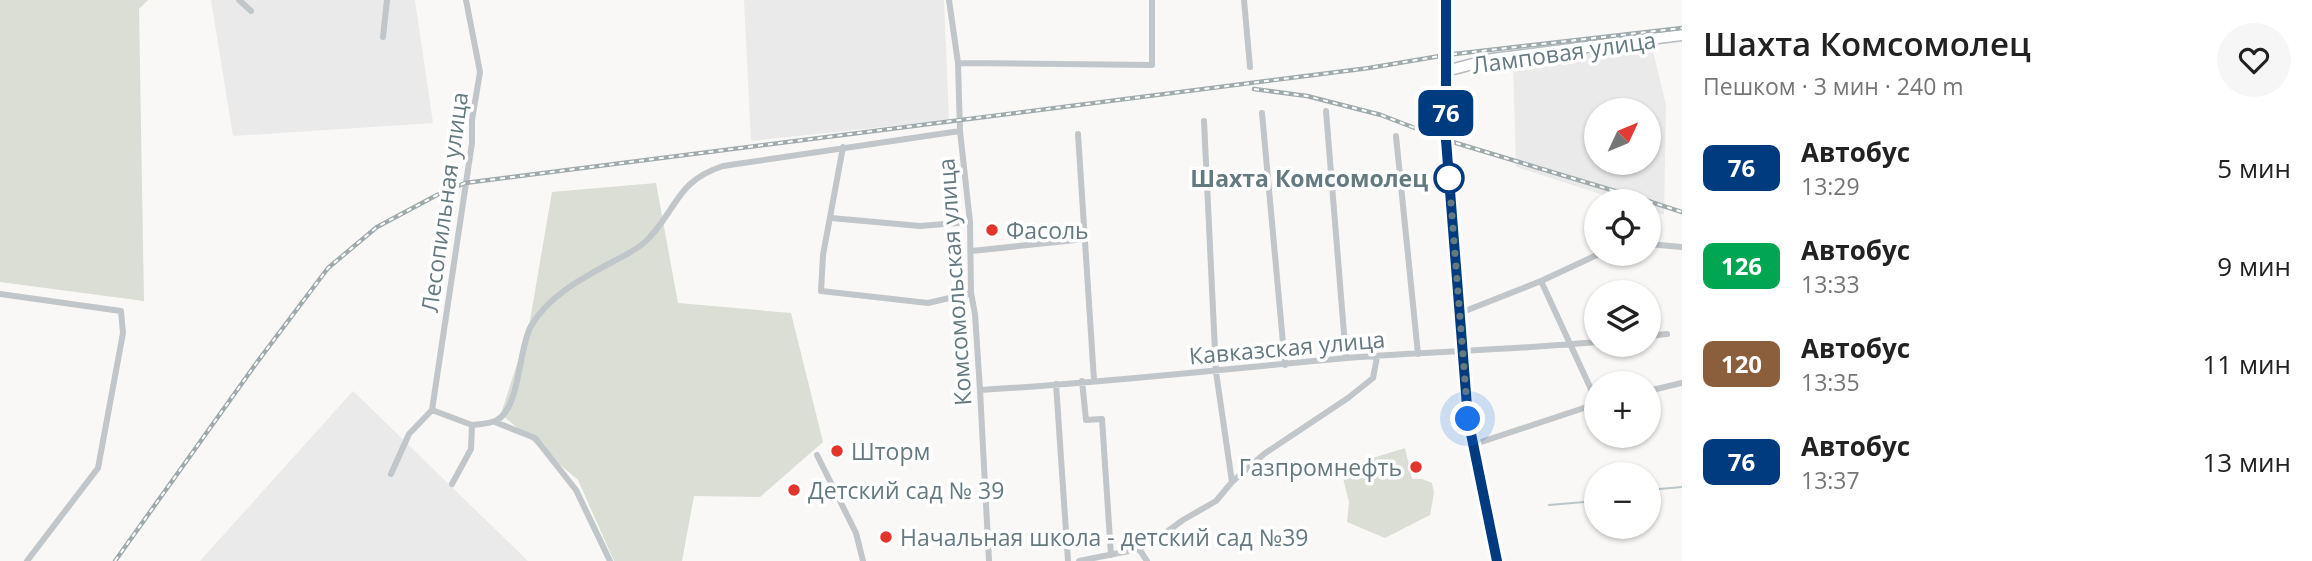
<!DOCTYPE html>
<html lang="ru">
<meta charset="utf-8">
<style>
body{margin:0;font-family:"Open Sans",sans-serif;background:#f6f6f6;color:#222;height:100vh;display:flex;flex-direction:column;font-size:26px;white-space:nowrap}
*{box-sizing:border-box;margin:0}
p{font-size:23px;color:#767676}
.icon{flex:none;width:38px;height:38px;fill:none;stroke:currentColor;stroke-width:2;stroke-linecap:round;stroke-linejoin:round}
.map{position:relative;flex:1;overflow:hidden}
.drawer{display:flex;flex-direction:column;background:#fff;width:630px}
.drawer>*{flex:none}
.badge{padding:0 14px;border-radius:10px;font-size:24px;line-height:46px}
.needle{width:46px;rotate:46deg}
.controls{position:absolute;left:1584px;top:98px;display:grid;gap:14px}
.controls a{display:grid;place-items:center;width:77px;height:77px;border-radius:50%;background:#fff;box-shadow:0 2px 5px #0004;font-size:35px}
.you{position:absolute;width:35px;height:35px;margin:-18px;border:5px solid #fff;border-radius:50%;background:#1a73e8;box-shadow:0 0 0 10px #1a73e833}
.map>.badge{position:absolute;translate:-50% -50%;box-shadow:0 0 0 4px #fff}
.round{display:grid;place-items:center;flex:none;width:74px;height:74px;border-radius:37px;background:#f6f6f6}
.overview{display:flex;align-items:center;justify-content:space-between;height:119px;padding:0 21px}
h1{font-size:33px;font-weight:600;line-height:52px}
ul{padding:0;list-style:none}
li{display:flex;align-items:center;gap:21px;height:98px;padding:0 21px}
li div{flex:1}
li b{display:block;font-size:26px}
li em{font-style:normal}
li .badge{min-width:77px;font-weight:700;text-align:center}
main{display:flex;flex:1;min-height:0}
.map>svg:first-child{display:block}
.built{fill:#eaeaea;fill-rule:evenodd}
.green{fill:#daded5}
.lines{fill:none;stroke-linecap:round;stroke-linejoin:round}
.stream{stroke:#b8c7c9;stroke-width:2}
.secondary-casing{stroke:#b2bbbd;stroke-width:12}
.primary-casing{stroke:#b4babd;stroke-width:13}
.street{stroke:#c0c6c9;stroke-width:6}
.secondary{stroke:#fff;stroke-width:9}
.primary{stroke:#fff;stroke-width:10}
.rail-casing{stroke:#9faaad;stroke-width:4.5}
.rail{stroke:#fff;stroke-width:2;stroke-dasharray:5;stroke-linecap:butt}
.line-casing{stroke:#fff;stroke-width:16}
.line{stroke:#003b80;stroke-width:10}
.walk{stroke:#647a81;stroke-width:7;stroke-dasharray:0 12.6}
.stop-dot{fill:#fff;stroke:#003b80;stroke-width:3.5}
.poi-dot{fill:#e2362d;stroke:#fff;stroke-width:2.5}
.labels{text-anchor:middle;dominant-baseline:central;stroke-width:7;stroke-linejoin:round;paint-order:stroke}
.street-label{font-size:23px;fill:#647a81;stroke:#fff}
.stop-label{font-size:23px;font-weight:bold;fill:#647a81;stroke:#fff;text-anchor:end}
.poi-label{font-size:23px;fill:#647a81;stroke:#fff;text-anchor:start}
</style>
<main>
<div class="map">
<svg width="1682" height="561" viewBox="0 0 1682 561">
<rect width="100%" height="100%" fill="#f9f8f6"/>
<path class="built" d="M211 0H415L433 123 233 136Z
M744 0H944L949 120 751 141Z
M1652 47 1666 105 1664 215 1649 210 1648 201H1622L1516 167 1513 61ZM1596 110H1648V163H1596Z
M353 391 528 561H200Z"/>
<path class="green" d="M0 0H148L139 9 144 301 0 282Z
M656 183 678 303 791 313 823 442 760 497 694 496 682 561H614L578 480 501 414 529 326 552 192Z
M1405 448 1412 479H1422L1432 483 1434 493 1430 515 1385 538 1347 522 1349 502 1342 474 1363 461Z"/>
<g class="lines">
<path class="stream" d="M1648 490 1682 487
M1549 505 1596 501"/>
<defs>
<path id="secondary" d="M1446 71V140L1468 419 1497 561"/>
<path id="primary" d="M1446 0V71L1492 59 1682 35"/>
</defs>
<use href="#secondary" class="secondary-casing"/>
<use href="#primary" class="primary-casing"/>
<path class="street" d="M239 0 251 11
M949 0 958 63 960 131 970 222 971 293 975 314 980 390 989 561
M1244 0 1250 67
M383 37 387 0
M958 63 1152 65V0
M1326 111 1346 358
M1262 113 1285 365
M1204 121 1216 372 1232 482
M1078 134 1094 380
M1396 136 1418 354
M843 147 823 255 821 291 928 303 971 293
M831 218 920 226 970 222
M1648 244 1682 247
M972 251 1085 239
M1541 281 1596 400
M0 294 121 311 123 333 98 468 27 561
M1460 313 1541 281 1599 254
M1648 336 1667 334
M1082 381 1086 420 1102 419 1111 555
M1056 384 1068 561
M980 390C1103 383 1224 369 1346 358 1430 351 1513 350 1596 342
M1648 391 1682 383
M432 410 472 143V120L480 72 466 0
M495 422 535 438 576 490 610 561
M1472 445 1596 404
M817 455 856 533 863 561
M391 474 409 434 432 410 472 425
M452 484 471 449 472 425C480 424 490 424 497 420 521 406 518 349 531 326 549 295 583 278 614 261 625 255 641 248 649 238 678 207 677 181 723 166L960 131
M1139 549 1147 561
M1079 561 1139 549 1157 539 1183 520 1216 501 1232 482 1264 454 1348 398 1373 378 1377 357"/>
<use href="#secondary" class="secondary"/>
<use href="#primary" class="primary"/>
<defs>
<path id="rail" d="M1254 89 1307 96 1381 115 1446 140 1648 201
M1648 201 1682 212
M115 561 255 365 328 268 377 227 437 195 465 183 1369 68 1446 55 1682 28"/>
</defs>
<use href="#rail" class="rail-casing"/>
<use href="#rail" class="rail"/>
</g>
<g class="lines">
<defs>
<path id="line" d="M1446 0V140L1468 419 1497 561"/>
</defs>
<use href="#line" class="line-casing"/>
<use href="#line" class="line"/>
<path class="walk" d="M1449 178 1468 419"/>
</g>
<circle class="stop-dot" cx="1449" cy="178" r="14"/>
<g class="poi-dot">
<circle cx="992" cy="230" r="7"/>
<circle cx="837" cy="451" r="7"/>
<circle cx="1416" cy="467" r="7"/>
<circle cx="794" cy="490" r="7"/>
<circle cx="886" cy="537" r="7"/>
</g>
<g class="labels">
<g class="street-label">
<text transform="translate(1564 52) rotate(-8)">Ламповая улица</text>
<text transform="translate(444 202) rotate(-82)">Лесопильная улица</text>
<text transform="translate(954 282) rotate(-94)">Комсомольская улица</text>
<text transform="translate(1287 347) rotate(-5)">Кавказская улица</text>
</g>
<g class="stop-label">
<text x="1428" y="178">Шахта Комсомолец</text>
</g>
<g class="poi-label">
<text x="1006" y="230">Фасоль</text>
<text x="851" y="451">Шторм</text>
<text x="1402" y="467" text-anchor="end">Газпромнефть</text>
<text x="808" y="490">Детский сад № 39</text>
<text x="900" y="537">Начальная школа - детский сад №39</text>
</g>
</g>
</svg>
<div class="controls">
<a><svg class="needle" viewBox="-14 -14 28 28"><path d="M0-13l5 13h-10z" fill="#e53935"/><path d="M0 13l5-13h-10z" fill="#767676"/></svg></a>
<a><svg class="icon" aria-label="locate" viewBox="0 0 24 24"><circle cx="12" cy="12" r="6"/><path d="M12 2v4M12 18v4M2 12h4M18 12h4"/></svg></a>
<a><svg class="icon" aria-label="layers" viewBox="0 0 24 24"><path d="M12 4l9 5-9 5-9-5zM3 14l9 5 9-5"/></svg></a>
<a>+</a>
<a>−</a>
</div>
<div class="you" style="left:1468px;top:419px"></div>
<b class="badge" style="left:1446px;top:113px;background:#003b80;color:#fff">76</b>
</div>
<section class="drawer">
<div class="overview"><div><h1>Шахта Комсомолец</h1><p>Пешком · 3 мин · 240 m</p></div><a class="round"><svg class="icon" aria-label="heart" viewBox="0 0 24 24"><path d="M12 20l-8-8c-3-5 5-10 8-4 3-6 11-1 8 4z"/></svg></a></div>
<ul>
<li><span class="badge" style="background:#003b80;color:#fff">76</span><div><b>Автобус</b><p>13:29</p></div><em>5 мин</em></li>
<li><span class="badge" style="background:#00a651;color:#fff">126</span><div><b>Автобус</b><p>13:33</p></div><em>9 мин</em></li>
<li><span class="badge" style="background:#8b5e3c;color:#fff">120</span><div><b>Автобус</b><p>13:35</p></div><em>11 мин</em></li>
<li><span class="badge" style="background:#003b80;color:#fff">76</span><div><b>Автобус</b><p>13:37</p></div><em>13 мин</em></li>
</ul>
</section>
</main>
